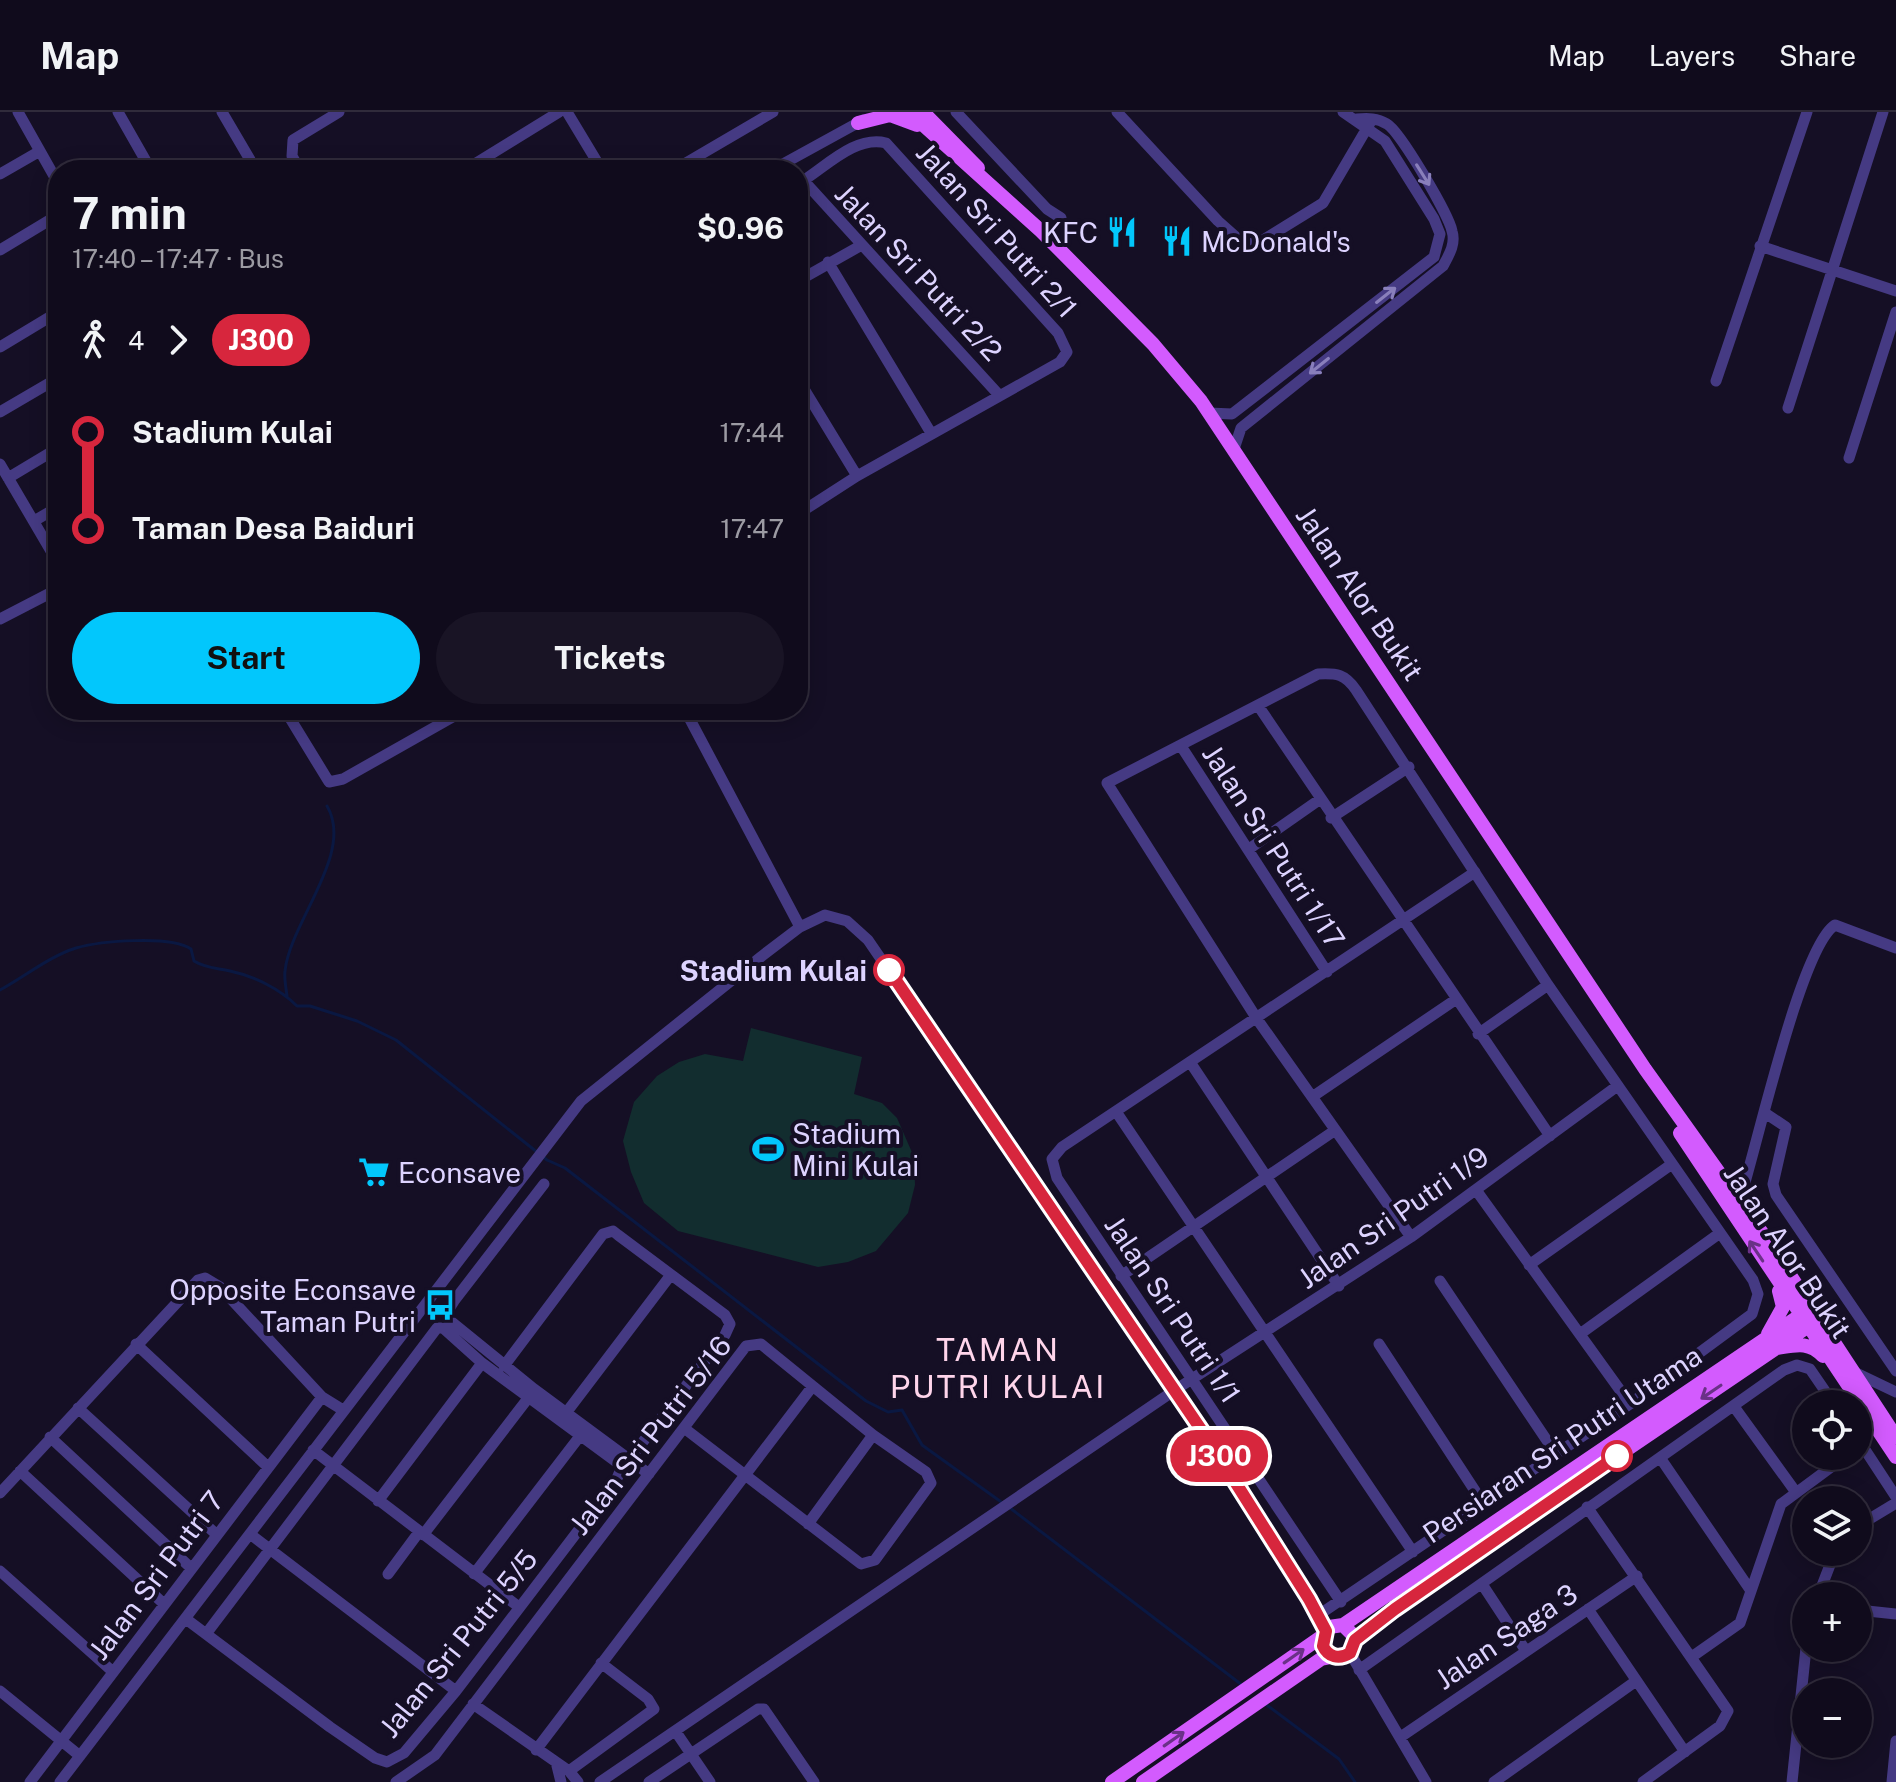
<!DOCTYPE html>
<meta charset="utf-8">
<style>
body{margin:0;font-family:"Public Sans",sans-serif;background:#191425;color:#f1f3f6;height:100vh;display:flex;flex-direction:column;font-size:30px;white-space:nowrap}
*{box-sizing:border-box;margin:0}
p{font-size:26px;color:#9c9ba3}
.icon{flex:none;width:44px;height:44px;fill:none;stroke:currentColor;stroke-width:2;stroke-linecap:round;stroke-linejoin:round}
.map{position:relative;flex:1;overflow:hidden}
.panel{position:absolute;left:48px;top:48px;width:760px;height:560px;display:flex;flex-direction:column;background:#100b1c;border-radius:32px;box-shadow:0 4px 20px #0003,0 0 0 2px #302b3b}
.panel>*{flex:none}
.badge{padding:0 16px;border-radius:26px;font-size:28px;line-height:52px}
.tools{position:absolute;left:1792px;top:1278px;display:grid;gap:16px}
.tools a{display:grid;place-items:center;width:80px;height:80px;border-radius:50%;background:#100b1c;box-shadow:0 4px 20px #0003,0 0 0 2px #302b3b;font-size:40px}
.map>.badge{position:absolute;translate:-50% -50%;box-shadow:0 0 0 4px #fff}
.legs{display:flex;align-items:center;gap:12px;height:88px;padding:0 24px;font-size:26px}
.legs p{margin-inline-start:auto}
.summary{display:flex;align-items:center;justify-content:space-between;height:136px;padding:0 24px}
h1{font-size:44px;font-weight:700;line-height:60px}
.button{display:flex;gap:16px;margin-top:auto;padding:16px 24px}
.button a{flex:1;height:92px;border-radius:48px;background:#02c7fc;color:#111;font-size:32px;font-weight:700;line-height:92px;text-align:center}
.button a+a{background:#191425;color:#f1f3f6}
ul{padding:0 24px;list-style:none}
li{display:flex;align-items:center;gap:28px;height:96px;font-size:30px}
li i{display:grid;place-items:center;width:12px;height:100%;margin:0 10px;background:currentColor}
li i::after{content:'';width:20px;height:20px;margin:-10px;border:6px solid;border-radius:50%;background:#100b1c}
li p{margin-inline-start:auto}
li:first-child i{background:linear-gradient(#0000 50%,currentColor 0)}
li:last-child i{background:linear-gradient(currentColor 50%,#0000 0)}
header{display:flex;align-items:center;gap:48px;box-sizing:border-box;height:112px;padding:0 40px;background:#100b1c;border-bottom:2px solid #302b3b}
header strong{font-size:38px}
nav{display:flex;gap:44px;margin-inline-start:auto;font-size:28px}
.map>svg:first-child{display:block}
.green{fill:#122d2f}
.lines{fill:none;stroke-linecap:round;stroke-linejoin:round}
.stream{stroke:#0a1842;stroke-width:3}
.minor{stroke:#453a83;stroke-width:11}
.major{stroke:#d35bfe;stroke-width:14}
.oneway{stroke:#897fbb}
.oneway2{stroke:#6a3187}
.line-1-casing{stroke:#fff;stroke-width:18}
.line-1{stroke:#d7263d;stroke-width:12}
.stop-1-dot{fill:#fff;stroke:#d7263d;stroke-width:4}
.labels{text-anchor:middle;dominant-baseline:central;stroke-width:8;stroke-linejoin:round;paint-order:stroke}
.street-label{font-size:28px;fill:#ddd3ff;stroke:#150f25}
.poi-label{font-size:28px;fill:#ddd3ff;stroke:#150f25;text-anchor:start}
.stop-label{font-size:28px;font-weight:bold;fill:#ddd3ff;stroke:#150f25;text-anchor:end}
.quarter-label{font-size:32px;letter-spacing:2px;fill:#ffd5eb;stroke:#150f25}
</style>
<header>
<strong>Map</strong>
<nav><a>Map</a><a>Layers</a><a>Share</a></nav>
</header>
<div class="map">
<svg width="1896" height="1670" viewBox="0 0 1896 1670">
<rect width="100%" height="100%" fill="#150f25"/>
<path class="green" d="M751 916 862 945 854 982 882 991 897 1006 914 1045 915 1073 908 1101 876 1139 848 1150 818 1155 678 1119 644 1091 631 1060 623 1029 634 990 657 964 679 950 705 942 743 949Z"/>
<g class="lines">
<path class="stream" d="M0 878C24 865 50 844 76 836 100 829 171 823 191 837L194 849C205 856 217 856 230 859 254 864 280 877 297 894H310L357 909 396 928 547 1048 565 1056 866 1289 888 1300 902 1298 922 1333 1004 1392
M287 884C286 876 284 866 285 859 290 810 355 741 327 694
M1010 1396 1242 1573
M1264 1591 1339 1647 1355 1670"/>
<path class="minor" d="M18 0 58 71
M118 0 151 58
M222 0 256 58
M567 0 602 58
M956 0 1047 97 1061 106
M1117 0 1218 109 1244 132 1260 130 1323 91 1370 11
M300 58 292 44 293 28 339 0
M465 58 559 0
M674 58 773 0
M772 58 863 8
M0 62 40 39
M804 69 999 283
M798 72C824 57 854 23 886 31L1058 221 1067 240 1060 250 857 364 798 402
M1760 134 1896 179
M0 138 58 103
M828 150 931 321
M798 169 860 134
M0 235 58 200
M798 267 857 364
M1716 269 1807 0
M1788 296 1883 0
M0 300 58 266
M1209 301 1232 302 1434 145 1440 122 1434 107 1385 29 1343 0
M1234 337 1241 316 1443 154C1449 143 1456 132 1452 119 1449 103 1400 19 1387 12 1377 6 1368 6 1357 7
M1849 346 1896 200
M0 352 58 451
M8 366 58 336
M34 409 58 395
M0 507 58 477
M1259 595 1550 1024
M285 598 329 670 343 667 465 598
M685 598 800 815
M1181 634 1327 860
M1331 706 1409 655
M1249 737 1319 688
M1478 922 1548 873
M1190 950 1339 1174
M1312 985 1455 888
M1117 1001 1413 1440
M1765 1001 1786 1015 1773 1072 1776 1083 1896 1259
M544 1072 454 1189 447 1200 448 1207 534 1277 649 1362
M1476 1078 1630 1292
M1738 1094C1755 1044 1800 835 1835 813L1896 836
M1529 1153 1672 1052
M1121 1164 1334 1019
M1440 1169 1556 1342
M1580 1222 1720 1121
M136 1232 268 1355
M1379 1232 1483 1391
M504 1254 603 1122 613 1119 618 1123 725 1203 730 1212 725 1223 629 1348
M1854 1260 1896 1280
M78 1296 217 1423
M1735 1296 1795 1379
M566 1301 670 1164
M50 1325 191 1456
M1858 1327 1896 1385
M313 1338 519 1495
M1661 1347 1751 1479
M20 1359 164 1492
M0 1381 198 1168 205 1166 220 1175 322 1285 343 1298
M378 1389 482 1251
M1587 1395 1728 1599 1720 1614 1643 1670
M808 1412 873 1323
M1858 1414 1896 1391
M250 1422 456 1579
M423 1423 529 1285
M0 1459 112 1559
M388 1462 419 1420
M474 1462 580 1324
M1482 1472 1526 1539
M1818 1484 1835 1440
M1341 1490 1057 1066 1052 1047 1062 1035 1475 760
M1588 1497 1685 1640
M1858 1498 1896 1502
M1323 1500 1630 1292 1752 1202 1758 1182 1753 1168 1548 873 1356 578C1345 562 1337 561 1318 562L1107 671 1257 907 1411 1125
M186 1507 330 1615 375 1646 387 1650 404 1641 456 1579 616 1369 622 1354 482 1251 443 1216H437L206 1522
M1350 1541 1426 1670
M1693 1544 1740 1511 1781 1392 1846 1344
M1359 1558 1784 1258 1797 1253 1810 1257 1834 1292
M0 1579 80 1644
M473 1592 569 1659 578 1670
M676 1620 710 1670
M1402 1624 1637 1464
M536 1638 812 1275
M557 1654 561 1670
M569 1659 654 1597 648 1587 601 1551
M30 1670 322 1285
M60 1670 581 989 762 844 800 815 825 803 847 809 868 828 1192 1302 1326 1519
M396 1670 435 1643 746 1234 761 1232 873 1323 926 1360 931 1371 875 1448 861 1452 684 1316
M600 1670 1175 1278 1411 1125 1616 975
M649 1670 758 1597H764L814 1670
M1494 1670 1636 1569
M1792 1670 1806 1536
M1892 1670 1896 1629"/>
<path class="major" d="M909 0 1041 119 1153 232 1201 289 1645 957 1765 1125 1896 1325
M923 0 978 56
M858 11 890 3 917 13
M1680 1021 1896 1345
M1768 1222 1783 1195 1779 1179
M1777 1236C1796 1233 1809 1229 1823 1244
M1343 1513 1811 1196
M1355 1528 1470 1444 1819 1207
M1112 1670 1324 1523
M1143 1670 1321 1547 1350 1541 1355 1525 1343 1513 1329 1515 1324 1523 1325 1539 1334 1545"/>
</g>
<defs><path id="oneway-shaft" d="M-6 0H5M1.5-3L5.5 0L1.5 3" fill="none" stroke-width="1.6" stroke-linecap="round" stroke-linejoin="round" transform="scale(2)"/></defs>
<g class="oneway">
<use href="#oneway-shaft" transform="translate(1423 63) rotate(58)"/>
<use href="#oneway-shaft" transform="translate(1386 183) rotate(-38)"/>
<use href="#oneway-shaft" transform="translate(1319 254) rotate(141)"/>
</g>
<g class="oneway2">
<use href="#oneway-shaft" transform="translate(1756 1139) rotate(-124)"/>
<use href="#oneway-shaft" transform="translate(1711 1280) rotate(146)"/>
<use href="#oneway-shaft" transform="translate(1294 1544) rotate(-35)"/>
<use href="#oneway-shaft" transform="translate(1174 1627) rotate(-35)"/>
</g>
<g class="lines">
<defs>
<path id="line-1" d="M889 858 1217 1341 1309 1487 1326 1519 1323 1534C1328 1545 1339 1548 1350 1541L1355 1528 1395 1497 1617 1344"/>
</defs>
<use href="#line-1" class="line-1-casing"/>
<use href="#line-1" class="line-1"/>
</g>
<defs>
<symbol id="restaurant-bare" viewBox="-9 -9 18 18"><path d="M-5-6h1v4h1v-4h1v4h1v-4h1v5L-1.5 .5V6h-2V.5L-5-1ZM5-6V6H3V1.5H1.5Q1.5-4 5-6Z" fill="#02c7fc" stroke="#150f25" stroke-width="2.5" paint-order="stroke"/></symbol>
<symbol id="stadium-bare" viewBox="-9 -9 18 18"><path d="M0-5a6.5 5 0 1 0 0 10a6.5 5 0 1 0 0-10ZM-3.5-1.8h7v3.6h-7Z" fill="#02c7fc" stroke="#150f25" stroke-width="2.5" paint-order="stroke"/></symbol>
<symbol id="supermarket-bare" viewBox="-9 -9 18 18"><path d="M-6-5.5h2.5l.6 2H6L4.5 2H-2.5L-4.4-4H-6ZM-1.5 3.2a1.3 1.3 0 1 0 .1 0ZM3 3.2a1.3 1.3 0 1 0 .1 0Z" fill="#02c7fc" stroke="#150f25" stroke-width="2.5" paint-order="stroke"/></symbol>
<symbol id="bus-bare" viewBox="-9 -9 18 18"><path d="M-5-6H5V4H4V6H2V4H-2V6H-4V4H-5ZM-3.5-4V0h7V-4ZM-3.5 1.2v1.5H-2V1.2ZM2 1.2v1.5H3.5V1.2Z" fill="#02c7fc" stroke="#150f25" stroke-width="2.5" paint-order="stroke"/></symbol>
</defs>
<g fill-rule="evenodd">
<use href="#restaurant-bare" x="1100" y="98" width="44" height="44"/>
<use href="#restaurant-bare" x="1155" y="107" width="44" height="44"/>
<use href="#stadium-bare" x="746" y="1015" width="44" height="44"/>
<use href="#supermarket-bare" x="352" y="1038" width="44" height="44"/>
<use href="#bus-bare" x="418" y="1171" width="44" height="44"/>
</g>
<g class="stop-1-dot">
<circle cx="889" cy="858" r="14"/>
<circle cx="1617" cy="1344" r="14"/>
</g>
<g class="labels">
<g class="street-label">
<text transform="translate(997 118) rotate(48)">Jalan Sri Putri 2/1</text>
<text transform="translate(919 160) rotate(47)">Jalan Sri Putri 2/2</text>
<text transform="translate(1360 481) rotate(56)">Jalan Alor Bukit</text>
<text transform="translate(1274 734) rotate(57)">Jalan Sri Putri 1/17</text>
<text transform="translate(1393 1105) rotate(-35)">Jalan Sri Putri 1/9</text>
<text transform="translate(1788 1139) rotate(56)">Jalan Alor Bukit</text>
<text transform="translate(1173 1197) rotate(56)">Jalan Sri Putri 1/1</text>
<text transform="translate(650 1323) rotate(-52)">Jalan Sri Putri 5/16</text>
<text transform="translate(1562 1332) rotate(-34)">Persiaran Sri Putri Utama</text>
<text transform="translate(156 1463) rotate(-53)">Jalan Sri Putri 7</text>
<text transform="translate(1506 1524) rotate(-34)">Jalan Saga 3</text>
<text transform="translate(458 1531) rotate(-51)">Jalan Sri Putri 5/5</text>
</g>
<g class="poi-label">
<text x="1098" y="120" text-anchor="end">KFC</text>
<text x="1201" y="129">McDonald's</text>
<text x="792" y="1021">Stadium<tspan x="792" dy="32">Mini Kulai</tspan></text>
<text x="398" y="1060">Econsave</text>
<text x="416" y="1177" text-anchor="end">Opposite Econsave<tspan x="416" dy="32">Taman Putri</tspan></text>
</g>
<g class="stop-label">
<text x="867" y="858">Stadium Kulai</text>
</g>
<g class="quarter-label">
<text x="998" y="1237">TAMAN<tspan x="998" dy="37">PUTRI KULAI</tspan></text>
</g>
</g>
</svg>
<div class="tools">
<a><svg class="icon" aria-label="locate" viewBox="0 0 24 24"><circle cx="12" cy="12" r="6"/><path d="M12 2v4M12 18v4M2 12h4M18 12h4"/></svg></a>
<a><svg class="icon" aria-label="layers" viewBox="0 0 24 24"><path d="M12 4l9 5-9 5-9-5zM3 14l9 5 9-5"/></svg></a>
<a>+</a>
<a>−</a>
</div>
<b class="badge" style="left:1219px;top:1344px;background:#d7263d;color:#fff">J300</b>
<section class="panel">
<div class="summary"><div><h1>7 min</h1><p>17:40 – 17:47 · Bus</p></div><b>$0.96</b></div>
<div class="legs"><svg class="icon" aria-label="walk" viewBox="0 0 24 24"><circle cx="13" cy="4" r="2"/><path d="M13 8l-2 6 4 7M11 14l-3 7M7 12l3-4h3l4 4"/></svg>4<svg class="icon" aria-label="forward" viewBox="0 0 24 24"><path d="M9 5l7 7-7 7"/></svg><b class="badge" style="background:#d7263d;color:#fff">J300</b></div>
<ul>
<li><i style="color:#d7263d"></i><b>Stadium Kulai</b><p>17:44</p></li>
<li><i style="color:#d7263d"></i><b>Taman Desa Baiduri</b><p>17:47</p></li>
</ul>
<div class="button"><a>Start</a><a>Tickets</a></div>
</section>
</div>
